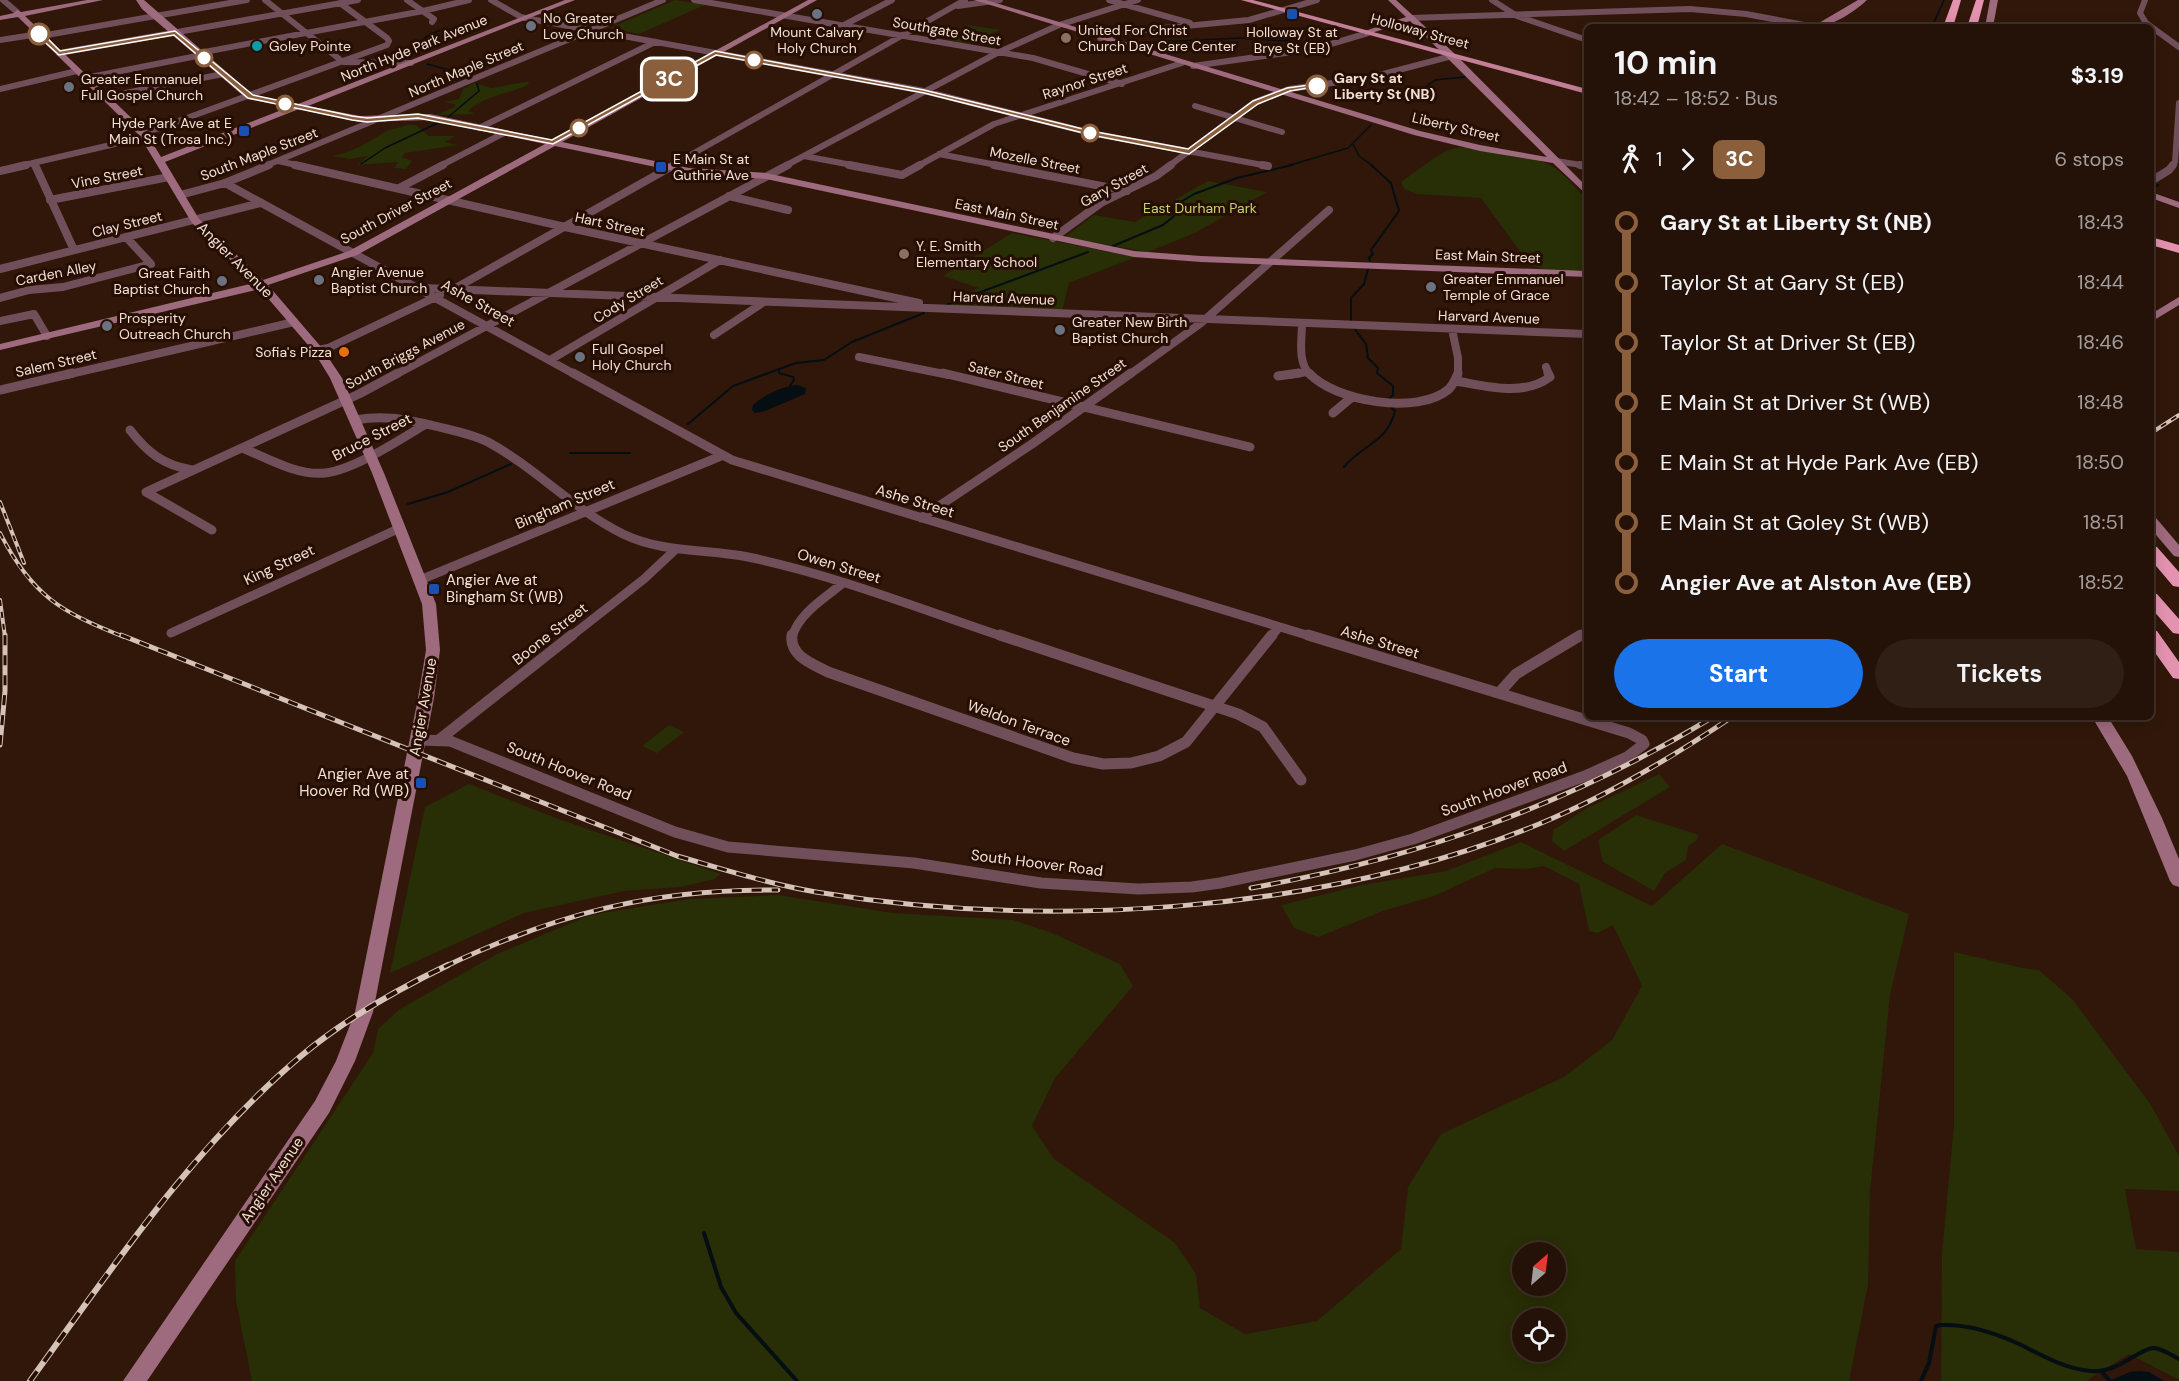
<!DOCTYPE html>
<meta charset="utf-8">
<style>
body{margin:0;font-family:"DM Sans",sans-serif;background:#301f15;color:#f1f3f6;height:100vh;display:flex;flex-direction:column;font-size:22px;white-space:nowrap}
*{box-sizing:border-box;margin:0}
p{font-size:20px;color:#a39d9b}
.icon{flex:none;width:33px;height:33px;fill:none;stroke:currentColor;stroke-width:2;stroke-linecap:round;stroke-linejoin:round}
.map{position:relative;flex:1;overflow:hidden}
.sheet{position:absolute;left:1584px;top:24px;width:570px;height:696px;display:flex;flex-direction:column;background:#241107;border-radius:9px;box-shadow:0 3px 15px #0003,0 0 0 2px #413128}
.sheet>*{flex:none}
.badge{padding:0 12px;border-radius:9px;font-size:21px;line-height:39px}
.needle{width:39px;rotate:28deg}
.fabs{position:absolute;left:1512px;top:1242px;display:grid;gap:12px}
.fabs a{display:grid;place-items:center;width:54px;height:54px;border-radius:50%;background:#241107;box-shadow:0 3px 15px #0003,0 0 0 2px #413128;font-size:30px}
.map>.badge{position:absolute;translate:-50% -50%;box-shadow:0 0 0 3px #fff}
.legs{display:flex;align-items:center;gap:9px;height:66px;padding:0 30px;font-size:20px}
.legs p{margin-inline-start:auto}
.headline{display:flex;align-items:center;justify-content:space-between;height:102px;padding:0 30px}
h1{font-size:33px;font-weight:700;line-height:45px}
.button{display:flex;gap:12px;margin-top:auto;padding:12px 30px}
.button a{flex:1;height:69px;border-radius:36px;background:#1a73e8;color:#fff;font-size:24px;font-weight:700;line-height:69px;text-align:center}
.button a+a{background:#301f15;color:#f1f3f6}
ul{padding:0 30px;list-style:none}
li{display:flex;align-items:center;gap:21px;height:60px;font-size:22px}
li i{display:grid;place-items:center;width:9px;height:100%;margin:0 8px;background:currentColor}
li i::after{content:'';width:15px;height:15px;margin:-8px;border:4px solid;border-radius:50%;background:#241107}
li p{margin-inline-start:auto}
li:first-child i{background:linear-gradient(#0000 50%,currentColor 0)}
li:last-child i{background:linear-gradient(currentColor 50%,#0000 0)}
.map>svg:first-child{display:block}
.green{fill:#282e05;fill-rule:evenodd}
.water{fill:#040e13}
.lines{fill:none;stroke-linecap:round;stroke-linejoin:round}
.stream-far2{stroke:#040e13;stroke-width:1.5}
.stream-far1{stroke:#040e13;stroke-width:2}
.stream{stroke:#040e13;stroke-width:4}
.street-far3{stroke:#704f5b;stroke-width:6}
.street-far2{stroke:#704f5b;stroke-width:8}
.street-far1{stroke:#704f5b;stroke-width:9}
.street{stroke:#704f5b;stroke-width:11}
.secondary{fill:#9e6a7d;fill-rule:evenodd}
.primary{fill:#c27f97;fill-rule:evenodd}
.highway{fill:#e392af;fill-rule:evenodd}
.rail-far2-casing{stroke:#d5c2b8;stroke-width:4}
.rail-far1-casing{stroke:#d5c2b8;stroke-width:5}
.rail-casing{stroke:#d5c2b8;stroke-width:6}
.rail-far2{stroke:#260e02;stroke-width:2;stroke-dasharray:6;stroke-linecap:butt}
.rail-far1{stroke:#260e02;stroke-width:3;stroke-dasharray:10;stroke-linecap:butt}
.rail{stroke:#260e02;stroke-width:4;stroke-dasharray:12;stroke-linecap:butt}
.line-1{fill:#8b5e3c;stroke:#fff;stroke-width:1.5}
.worship-dot{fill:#6b7280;stroke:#260e02;stroke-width:2}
.transit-dot{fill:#1a4fb4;stroke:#260e02;stroke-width:2}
.stop-1-dot{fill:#fff;stroke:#8b5e3c;stroke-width:3}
.education-dot{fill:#8d6e63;stroke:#260e02;stroke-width:2}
.culture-dot{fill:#0f9aa8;stroke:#260e02;stroke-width:2}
.food-dot{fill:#e8710a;stroke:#260e02;stroke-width:2}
.labels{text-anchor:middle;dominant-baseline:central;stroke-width:6;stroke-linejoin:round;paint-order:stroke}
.far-poi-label{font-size:14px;fill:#f2e0d7;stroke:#260e02;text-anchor:start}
.far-street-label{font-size:14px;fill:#f2e0d7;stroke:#260e02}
.far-stop-label{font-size:14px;font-weight:bold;fill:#f2e0d7;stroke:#260e02;text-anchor:start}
.far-park-label{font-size:14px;fill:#c3d56b;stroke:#260e02}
.street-label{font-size:15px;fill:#f2e0d7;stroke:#260e02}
.poi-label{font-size:15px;fill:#f2e0d7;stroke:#260e02;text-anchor:start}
</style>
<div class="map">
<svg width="2179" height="1381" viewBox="0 0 2179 1381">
<rect width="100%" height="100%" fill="#301709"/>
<path class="green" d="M675 0 705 5 639 34 610 28Z
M968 25 1000 30 969 44 943 39Z
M525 82H529L528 85C506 95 486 95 468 111L475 114 436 115 455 107V104L444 102 459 99 463 89 474 83 491 88Z
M407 125H416L429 136H455L445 142 458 145 405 153 402 157 412 161 406 169 394 168 398 162 358 165 368 156 350 159 332 156C352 153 370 141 383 133 389 129 400 128 407 125Z
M1461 147C1487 152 1531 153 1553 167 1566 175 1577 190 1587 200V271L1547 270 1530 265 1481 198 1417 194 1404 189 1401 182C1419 170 1440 150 1461 147Z
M1208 181 1267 192 1195 233 1148 252 1065 237 1094 215 1135 222Z
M1012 233 1136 257 1069 283 1062 311 943 305 979 288 943 276Z
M669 725 684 732 657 753 642 746Z
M1659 774 1670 787 1564 851 1552 841 1553 830 1586 809Z
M469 784 561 820 721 874 715 879 681 887 624 891 524 913 390 973 425 807Z
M1636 815 1699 835 1696 841 1688 846 1686 860 1665 873 1654 891 1603 862 1598 840Z
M1521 842 1652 906 1722 844 1909 914 1890 995 1870 1192 1868 1285 1849 1381H252L236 1301 235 1261 373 1053 378 1029 400 1009 497 954 590 915 689 899 778 895 893 913 1013 920 1052 933 1120 964 1133 986 1055 1078 1032 1126 1054 1159 1175 1243 1196 1274 1200 1308 1245 1334 1317 1321 1401 1249 1408 1187 1441 1134 1564 1077 1612 1040 1642 986 1613 925 1598 933 1589 931 1579 884 1544 866 1526 869 1495 868 1434 896 1383 911 1318 937 1294 928 1281 905 1362 885 1446 871ZM1522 1252H1556V1286H1522ZM1522 1318H1556V1352H1522Z
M1954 952 2023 968 2039 970 2073 1000 2151 1105 2179 1156V1191L2125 1189 2136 1249 2179 1252V1380L2129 1354 2086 1381H1941L1942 1253 1954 1125Z"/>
<path class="water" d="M798 385 806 388 805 394 765 411 755 413 752 410 753 405C765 395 782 386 798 385Z
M2139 1371 2149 1372 2164 1381H2109L2130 1372Z"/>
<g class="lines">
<path class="stream-far2" d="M1932 27 1944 0
M1137 43 1241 38 1282 41 1298 39 1299 33 1303 31
M407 58V54L427 36 440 30
M427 64 472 76
M1418 100 1428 85 1435 80 1465 77
M447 118 479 91 477 84
M1353 144 1359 156 1373 166
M361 164 385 148 438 123
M1287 166 1348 148 1371 125"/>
<path class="stream-far1" d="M2154 187 2158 185
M1113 246 1163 225 1174 216 1179 203 1194 194 1237 178 1292 165
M1370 261 1369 258 1373 254 1371 250 1399 211 1391 183 1371 165
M946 305 1088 252
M1351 321V298L1364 284 1368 269
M1354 328 1366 344 1368 358 1378 368 1377 373 1393 386V395L1390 398
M779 369V373L793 377 794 380 790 386
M688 424 733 386 796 363 824 360 852 342 924 313
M570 453H630
M1344 467C1363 444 1387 443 1395 411L1391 407
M408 504 448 492 511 464"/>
<path class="stream" d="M704 1233 721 1287 736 1313 797 1381
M2101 1371 2110 1381
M1921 1381 1929 1363 1936 1326 1941 1325C1966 1324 1995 1333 2017 1343 2040 1354 2064 1369 2090 1371 2118 1374 2139 1348 2154 1348 2163 1349 2171 1355 2179 1359"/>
<path class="street-far3" d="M3 0 17 12
M265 0 343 62 411 63
M407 0 434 19 432 22
M491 0 521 17 530 19 924 91 1091 133 1268 166
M694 0 1033 58 1122 84
M1109 0 1190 23
M1492 0 1517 16 1587 40
M2145 0 2140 13 2146 23 2179 47
M958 6 1000 0
M1410 18 1690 9 1746 14 1815 27
M844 25 892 0
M41 36 247 0
M1100 38 1132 31 1249 20 1317 0
M0 40 39 34
M59 53 358 0
M199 53 423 11 469 0
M1193 66 1314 49 1368 33
M85 78 202 55
M0 89 77 71
M105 97 223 74
M1195 106 1282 132
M479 128 655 42
M143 134 387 45 389 41 387 38 340 3
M939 154 1002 166
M804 156 857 166
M278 161 301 166
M1556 161 1587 166
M34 163 36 166
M20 166 145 137
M265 166 663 0
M440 166 504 133
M671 166 965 0
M785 166 999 52 1059 25 1138 0
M918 166 994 124 1182 63
M1169 166 1255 102 1289 89 1368 78 1452 56
M2172 166 2175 162 2179 103"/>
<path class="street-far2" d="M35 165 74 250
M295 165 565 227 919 303
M849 165 902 175 920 165
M994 165 1127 191
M1262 165 1268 166
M1580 165 1587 166
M0 171 26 165
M2151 181 2169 170 2173 165
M225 183 576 375
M399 188 443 165
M180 195 225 183 269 165
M729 196 788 210
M50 200 169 177
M1053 238 1101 203 1156 176 1171 165
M0 269 260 203
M423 288 1587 334
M454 289 674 165
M0 298 29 290 63 287 151 264 126 237
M0 321 34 314 47 336
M1302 323C1302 340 1297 361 1310 375
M1452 329 1458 358V375
M714 335 764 302
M318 350 328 348 440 295
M859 357 949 375
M550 360 720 260
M1546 367 1549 375
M66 375 294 322
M395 375 788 165
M1129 375 1201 323 1329 210
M1288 375 1307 372"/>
<path class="street-far1" d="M573 373 732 460 1313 637
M943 373 1250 447
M1309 373C1334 401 1418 416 1449 389 1453 385 1456 378 1458 373
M1278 376 1299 373
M1456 381C1486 386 1523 397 1550 377L1548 373
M0 390 73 373
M1333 413 1352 397
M355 420C384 415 402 419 431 425 450 430 470 433 488 442 536 468 574 510 623 534 662 553 706 549 748 557 835 575 920 609 1004 637
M130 430C148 453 163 465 192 470
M245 449C268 459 299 476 325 473 354 470 401 439 426 424
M146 492 359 394 398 373
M146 492 212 530
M921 518 1032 444 1131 373
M420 580 721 456
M171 633 400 528
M570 637 644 579 676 549
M792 637C799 613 825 598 843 583
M1271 637 1279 627
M1579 637 1587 632"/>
<path class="street" d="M792 635C789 656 813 664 828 672L1073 758 1103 764 1131 763 1159 756 1186 742 1272 635
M1000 635 1238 714 1263 727 1301 780
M1499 693 1516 674 1581 635
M440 739 572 635
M418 740 450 741 675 832 728 847 914 863 1041 883 1138 889 1192 887 1220 883 1355 855 1413 839 1585 776 1627 757 1644 744 1642 740 1629 733 1308 635"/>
<path class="secondary" d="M87 0H103L25 16 146 132 161 157 289 107 247 99 142 9 136 0H144L253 95 298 104 565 0H575L308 106 360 116 430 114 552 140 808 0H817L562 142 689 168 766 173 1134 251 1201 256 1587 271V277L1201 262 1134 257 766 179 689 174 555 146 357 255 268 285 322 348 342 378 384 473 436 604 440 650 434 698 373 1012 355 1061 329 1113 147 1381H123L315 1101 336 1061 355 1012 418 698 426 650 422 604 372 473 330 378 314 352 260 289 0 350V344L254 283 192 223 139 135 18 17 0 20V16L14 13 17 10 21 12ZM299 109 360 122 430 120 545 144 349 251 263 280 199 219 165 162Z
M974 0H986L1420 131 1480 145 1547 157 1410 21 1365 35V31L1406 17 1388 0H1396L1455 54 1587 187V195L1553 163 1480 151 1414 135Z
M1858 0H1867C1853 13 1831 27 1812 27Z
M1990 0H1998L1993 27H1985Z
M2151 192 2179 202V208L2151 198Z
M2179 297V305L2151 322V314Z
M2151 517 2156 518 2179 545V557L2174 556 2151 529Z
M2092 717H2108L2132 756 2162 818 2179 859V887L2173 885 2170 881 2127 776Z"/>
<path class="primary" d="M1241 0H1253L1587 89V94Z"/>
<path class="highway" d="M1953 0H1961L1953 27H1943Z
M1976 0H1984L1977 27H1967Z
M2151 237 2179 245V253L2151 245Z
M2151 545 2157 547 2179 572V587L2173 586 2151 560Z
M2151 593 2157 594 2179 619V634L2173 633 2151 608Z
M2151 630 2157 631 2179 662V679L2173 678 2151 647Z"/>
<defs>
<path id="rail-far2" d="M2151 433 2179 415
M0 502 24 563
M0 533C32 596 61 612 124 637
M0 600 5 637"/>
<path id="rail-far1" d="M121 635 677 856C723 869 769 884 816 892 1045 930 1324 913 1539 824 1607 796 1671 758 1732 717
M0 745 5 691V635
M1251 888C1418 858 1568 805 1713 717
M444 967C558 913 652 889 778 890"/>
<path id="rail" d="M30 1381C112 1268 193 1147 301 1056 344 1020 396 990 448 965"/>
</defs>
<use href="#rail-far2" class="rail-far2-casing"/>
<use href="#rail-far1" class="rail-far1-casing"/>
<use href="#rail" class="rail-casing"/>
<use href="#rail-far2" class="rail-far2"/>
<use href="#rail-far1" class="rail-far1"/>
<use href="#rail" class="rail"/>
</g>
<path class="line-1" d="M175 31 253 95 352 116 367 118 418 114 552 140 715 51 924 90 1091 131 1188 149 1253 101 1287 88 1317 84 1320 86 1290 91 1258 104 1189 154 1091 135 924 93 716 55 553 144 418 118 367 122 352 120 248 98 174 35 59 55 36 34 41 32 60 51Z"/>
<g class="worship-dot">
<circle cx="817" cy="14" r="6"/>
<circle cx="531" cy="26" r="6"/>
<circle cx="69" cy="87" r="6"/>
<circle cx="319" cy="280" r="6"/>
<circle cx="222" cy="281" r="6"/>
<circle cx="1431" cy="287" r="6"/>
<circle cx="107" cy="326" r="6"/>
<circle cx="1060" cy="330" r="6"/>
<circle cx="580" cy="357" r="6"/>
</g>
<g class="transit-dot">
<rect x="1286" y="8" width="12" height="12" rx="3"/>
<rect x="238" y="125" width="12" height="12" rx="3"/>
<rect x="655" y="161" width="12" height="12" rx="3"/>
<rect x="428" y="583" width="12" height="12" rx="3"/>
<rect x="415" y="777" width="12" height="12" rx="3"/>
</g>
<g class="stop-1-dot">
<circle cx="39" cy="34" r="10"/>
<circle cx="204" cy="58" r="8"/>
<circle cx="754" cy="60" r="8"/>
<circle cx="1317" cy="86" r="10"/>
<circle cx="285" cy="104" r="8"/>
<circle cx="579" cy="128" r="8"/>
<circle cx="1090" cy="133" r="8"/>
</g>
<g class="education-dot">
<circle cx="1066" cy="38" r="6"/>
<circle cx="904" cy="254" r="6"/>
</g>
<circle class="culture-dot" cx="257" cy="46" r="6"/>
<circle class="food-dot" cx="344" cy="352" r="6"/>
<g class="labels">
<g class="far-poi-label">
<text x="543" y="18">No Greater<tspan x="543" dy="16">Love Church</tspan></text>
<text x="1078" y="30">United For Christ<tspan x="1078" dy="16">Church Day Care Center</tspan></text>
<text x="817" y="32" text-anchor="middle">Mount Calvary<tspan x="817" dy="16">Holy Church</tspan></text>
<text x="1292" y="32" text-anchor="middle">Holloway St at<tspan x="1292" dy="16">Brye St (EB)</tspan></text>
<text x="269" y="46">Goley Pointe</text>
<text x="81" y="79">Greater Emmanuel<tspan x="81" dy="16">Full Gospel Church</tspan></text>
<text x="232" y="123" text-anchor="end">Hyde Park Ave at E<tspan x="232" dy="16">Main St (Trosa Inc.)</tspan></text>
<text x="673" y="159">E Main St at<tspan x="673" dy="16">Guthrie Ave</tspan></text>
<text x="916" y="246">Y. E. Smith<tspan x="916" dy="16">Elementary School</tspan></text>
<text x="331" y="272">Angier Avenue<tspan x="331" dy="16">Baptist Church</tspan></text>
<text x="210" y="273" text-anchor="end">Great Faith<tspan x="210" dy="16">Baptist Church</tspan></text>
<text x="1443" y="279">Greater Emmanuel<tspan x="1443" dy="16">Temple of Grace</tspan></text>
<text x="119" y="318">Prosperity<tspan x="119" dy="16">Outreach Church</tspan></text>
<text x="1072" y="322">Greater New Birth<tspan x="1072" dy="16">Baptist Church</tspan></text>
<text x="592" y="349">Full Gospel<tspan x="592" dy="16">Holy Church</tspan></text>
<text x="332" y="352" text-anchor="end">Sofia's Pizza</text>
</g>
<g class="far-street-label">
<text transform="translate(947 31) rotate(10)">Southgate Street</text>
<text transform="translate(1420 31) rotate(15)">Holloway Street</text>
<text transform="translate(414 48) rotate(-22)">North Hyde Park Avenue</text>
<text transform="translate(466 69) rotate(-23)">North Maple Street</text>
<text transform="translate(1085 81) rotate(-18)">Raynor Street</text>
<text transform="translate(1456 127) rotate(13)">Liberty Street</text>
<text transform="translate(259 154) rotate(-21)">South Maple Street</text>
<text transform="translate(1035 160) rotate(11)">Mozelle Street</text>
<text transform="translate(107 177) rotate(-11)">Vine Street</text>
<text transform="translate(1114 185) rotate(-29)">Gary Street</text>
<text transform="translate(396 211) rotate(-28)">South Driver Street</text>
<text transform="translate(1007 214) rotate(12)">East Main Street</text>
<text transform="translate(127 224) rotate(-14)">Clay Street</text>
<text transform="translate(610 224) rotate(12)">Hart Street</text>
<text transform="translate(1488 256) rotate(2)">East Main Street</text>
<text transform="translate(56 273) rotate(-11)">Carden Alley</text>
<text transform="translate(1004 298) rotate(2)">Harvard Avenue</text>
<text transform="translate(628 299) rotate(-31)">Cody Street</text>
<text transform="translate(1489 317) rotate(2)">Harvard Avenue</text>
<text transform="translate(405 354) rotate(-28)">South Briggs Avenue</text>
<text transform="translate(56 363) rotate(-13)">Salem Street</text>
<text transform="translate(1006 375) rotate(14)">Sater Street</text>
<text transform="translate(1062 405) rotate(-35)">South Benjamine Street</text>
</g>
<g class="far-stop-label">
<text x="1334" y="78">Gary St at<tspan x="1334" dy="16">Liberty St (NB)</tspan></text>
</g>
<g class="far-park-label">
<text x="1200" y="208">East Durham Park</text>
</g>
<g class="street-label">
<text transform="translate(235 260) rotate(45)">Angier Avenue</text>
<text transform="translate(478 303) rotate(29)">Ashe Street</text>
<text transform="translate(372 437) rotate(-27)">Bruce Street</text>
<text transform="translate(915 501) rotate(17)">Ashe Street</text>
<text transform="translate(565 504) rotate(-23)">Bingham Street</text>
<text transform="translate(279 565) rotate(-25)">King Street</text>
<text transform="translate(839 566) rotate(17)">Owen Street</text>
<text transform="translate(550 634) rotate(-38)">Boone Street</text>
<text transform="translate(1380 642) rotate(17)">Ashe Street</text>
<text transform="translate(423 707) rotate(-80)">Angier Avenue</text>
<text transform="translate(1019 723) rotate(20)">Weldon Terrace</text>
<text transform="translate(569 771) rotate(22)">South Hoover Road</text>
<text transform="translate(1504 789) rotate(-20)">South Hoover Road</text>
<text transform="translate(1037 863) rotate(7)">South Hoover Road</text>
<text transform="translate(272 1180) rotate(-56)">Angier Avenue</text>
</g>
<g class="poi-label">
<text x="446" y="580">Angier Ave at<tspan x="446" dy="17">Bingham St (WB)</tspan></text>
<text x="409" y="774" text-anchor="end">Angier Ave at<tspan x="409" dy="17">Hoover Rd (WB)</tspan></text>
</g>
</g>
</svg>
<div class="fabs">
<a><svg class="needle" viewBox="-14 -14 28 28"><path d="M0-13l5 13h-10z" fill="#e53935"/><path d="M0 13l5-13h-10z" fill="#a39d9b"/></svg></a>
<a><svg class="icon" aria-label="locate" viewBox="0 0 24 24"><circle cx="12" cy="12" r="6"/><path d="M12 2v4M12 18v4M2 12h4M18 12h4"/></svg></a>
</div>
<b class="badge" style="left:669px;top:79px;background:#8b5e3c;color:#fff">3C</b>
<section class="sheet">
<div class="headline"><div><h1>10 min</h1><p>18:42 – 18:52 · Bus</p></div><b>$3.19</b></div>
<div class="legs"><svg class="icon" aria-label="walk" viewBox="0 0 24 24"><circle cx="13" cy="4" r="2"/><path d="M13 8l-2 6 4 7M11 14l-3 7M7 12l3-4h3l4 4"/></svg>1<svg class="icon" aria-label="forward" viewBox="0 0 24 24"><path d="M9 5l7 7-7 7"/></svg><b class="badge" style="background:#8b5e3c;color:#fff">3C</b><p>6 stops</p></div>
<ul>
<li><i style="color:#8b5e3c"></i><b>Gary St at Liberty St (NB)</b><p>18:43</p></li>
<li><i style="color:#8b5e3c"></i><span>Taylor St at Gary St (EB)</span><p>18:44</p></li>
<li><i style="color:#8b5e3c"></i><span>Taylor St at Driver St (EB)</span><p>18:46</p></li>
<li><i style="color:#8b5e3c"></i><span>E Main St at Driver St (WB)</span><p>18:48</p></li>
<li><i style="color:#8b5e3c"></i><span>E Main St at Hyde Park Ave (EB)</span><p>18:50</p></li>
<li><i style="color:#8b5e3c"></i><span>E Main St at Goley St (WB)</span><p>18:51</p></li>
<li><i style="color:#8b5e3c"></i><b>Angier Ave at Alston Ave (EB)</b><p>18:52</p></li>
</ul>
<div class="button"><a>Start</a><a>Tickets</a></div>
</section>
</div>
